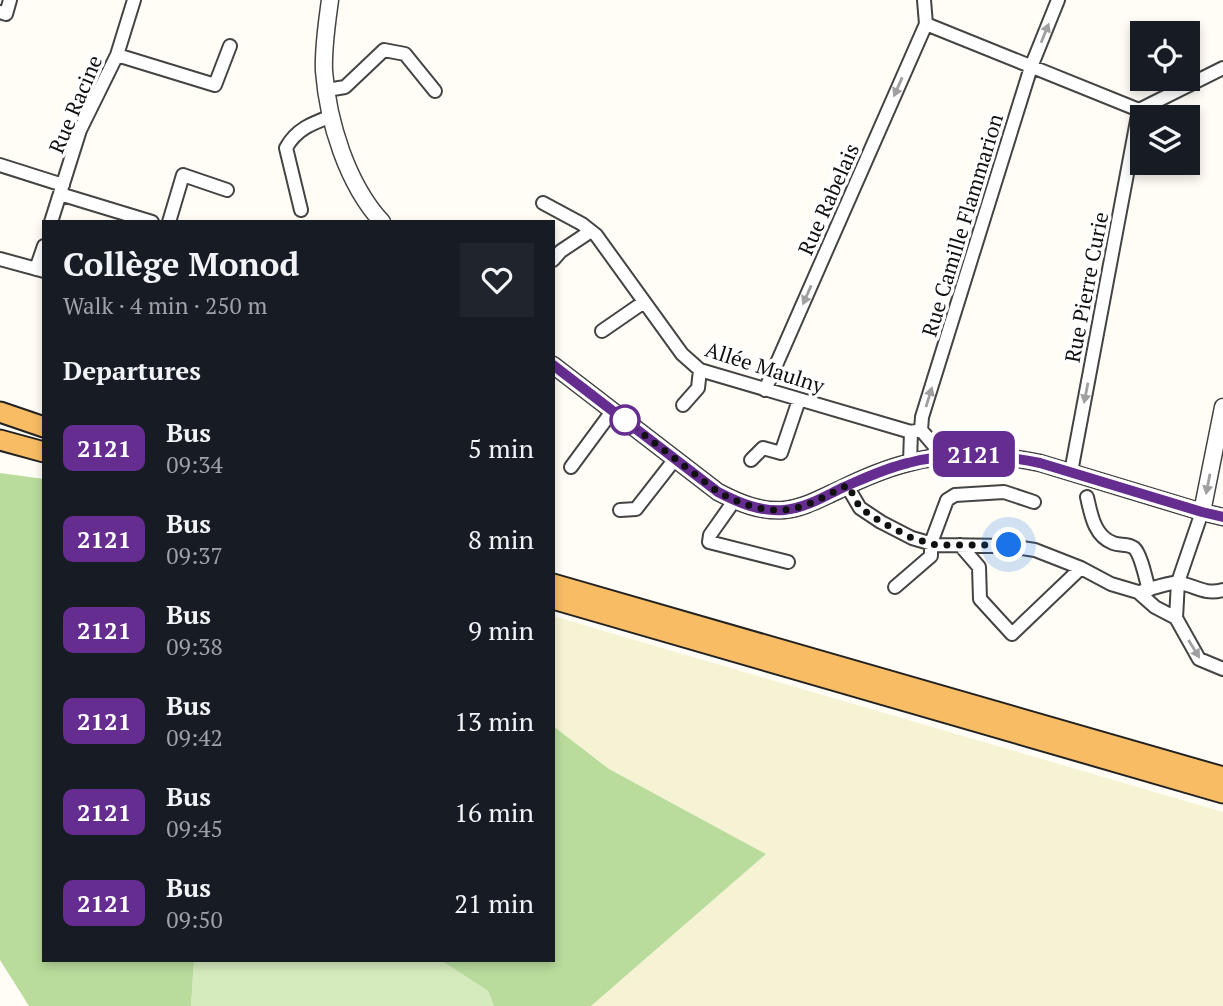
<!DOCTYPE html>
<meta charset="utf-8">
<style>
body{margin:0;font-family:"PT Serif",serif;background:#20242c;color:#f1f3f6;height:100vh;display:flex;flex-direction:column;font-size:26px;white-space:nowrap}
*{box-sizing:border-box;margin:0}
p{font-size:23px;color:#9ea1a6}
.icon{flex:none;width:38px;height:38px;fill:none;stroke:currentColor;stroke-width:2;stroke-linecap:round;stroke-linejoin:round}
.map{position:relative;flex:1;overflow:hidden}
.sheet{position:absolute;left:42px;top:220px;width:513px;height:742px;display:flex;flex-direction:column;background:#171b24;border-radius:0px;box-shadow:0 4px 10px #0003}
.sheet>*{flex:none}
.badge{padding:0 14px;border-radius:10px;font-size:24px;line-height:46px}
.controls{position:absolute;left:1130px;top:21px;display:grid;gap:14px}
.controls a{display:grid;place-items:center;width:70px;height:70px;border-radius:0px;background:#171b24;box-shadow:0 4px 10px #0003;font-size:35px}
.you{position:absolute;width:35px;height:35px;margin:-18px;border:5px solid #fff;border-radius:50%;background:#1a73e8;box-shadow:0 0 0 10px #1a73e833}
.map>.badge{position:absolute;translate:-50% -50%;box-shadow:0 0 0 4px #fff}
h2{padding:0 21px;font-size:26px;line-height:63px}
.round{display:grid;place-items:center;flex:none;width:74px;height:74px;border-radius:0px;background:#20242c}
.headline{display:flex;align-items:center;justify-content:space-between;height:119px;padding:0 21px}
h1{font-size:33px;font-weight:600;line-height:52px}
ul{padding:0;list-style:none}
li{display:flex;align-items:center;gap:21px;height:91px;padding:0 21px}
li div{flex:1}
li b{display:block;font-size:26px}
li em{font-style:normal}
li .badge{min-width:77px;font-weight:700;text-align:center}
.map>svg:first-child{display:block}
.farmland{fill:#f6f3d4}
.green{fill:#d5ebbd}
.forest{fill:#b9dc9c}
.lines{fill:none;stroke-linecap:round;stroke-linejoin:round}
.minor-casing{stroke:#444;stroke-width:16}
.tertiary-casing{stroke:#444;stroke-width:19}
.trunk-casing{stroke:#222;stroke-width:23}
.minor{stroke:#fff;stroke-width:12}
.tertiary{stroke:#fff;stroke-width:16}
.trunk{stroke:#f7bc64;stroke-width:19}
.oneway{fill:#a0a0a0}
.line-casing{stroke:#fff;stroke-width:16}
.line{stroke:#662d91;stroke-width:10}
.walk{stroke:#111;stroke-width:7;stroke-dasharray:0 12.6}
.stop-dot{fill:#fff;stroke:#662d91;stroke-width:3.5}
.labels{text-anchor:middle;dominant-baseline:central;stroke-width:7;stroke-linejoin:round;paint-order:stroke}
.street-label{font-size:21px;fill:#111;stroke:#fff}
</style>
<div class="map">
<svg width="1223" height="1006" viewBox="0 0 1223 1006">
<rect width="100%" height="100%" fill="#fffdf5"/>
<path class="farmland" d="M553 616 1223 812V1006H591L766 854 609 769 553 726Z"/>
<path class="green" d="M194 961H442L488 991 494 1006H191Z"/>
<path class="forest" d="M0 473 44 479V961H194L191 1006H29L0 960Z
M553 726 609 769 766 854 591 1006H494L488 991 442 961H553Z"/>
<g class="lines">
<defs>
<path id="minor" d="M0 12 6 14 10 0
M926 24 1139 110 1223 68
M117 55 215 85 230 46
M327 90 345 87 384 50 405 54 435 91
M0 165 63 185
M60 194 152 222
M543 203 582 224 596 235 682 354 700 370 911 432 921 430
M301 210 286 148C296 129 313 123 332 116
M51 222 80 130 117 55 134 0
M169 222 183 175 227 190
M0 259 44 271
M553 260 561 251 591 231
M36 269 44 246
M602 331 644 302
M765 390 926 24 924 0
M683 405 698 388 700 370
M943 456 921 430 922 417 1031 67 1058 0
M751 460 763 448 781 453 799 400
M910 462 911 432
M571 467 613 410
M1071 472 1139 110
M847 486 860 508 881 522 912 538 936 545 1009 546 1035 550 1081 568 1111 584 1138 592 1155 607 1176 618
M1087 497C1091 514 1094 536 1113 543 1120 546 1128 543 1134 548 1141 554 1146 580 1149 590
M734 501 710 535 709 542 788 562
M620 510 636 509 675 459
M1202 512 1178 582 1176 618 1199 659 1223 669
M960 545 979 567 980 599 1012 634 1081 568
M895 587 931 556V543L947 500 955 495 1004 492 1034 502
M1142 591C1151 589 1172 581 1180 583 1196 586 1204 595 1223 590"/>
<path id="tertiary" d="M330 0C327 23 323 47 324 71 328 122 347 184 382 222
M553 365 718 492C739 503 760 512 784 510 804 508 821 498 839 490 861 479 884 469 908 463 953 451 996 454 1040 463L1202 512 1223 517
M1202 512 1223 407"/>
<path id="trunk" d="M0 412 44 427
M0 440 44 452
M553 584 1223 777
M553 599 1223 793"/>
</defs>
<use href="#minor" class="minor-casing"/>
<use href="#tertiary" class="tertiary-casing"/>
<use href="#trunk" class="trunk-casing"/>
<use href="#minor" class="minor"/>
<use href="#tertiary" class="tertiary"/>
<use href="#trunk" class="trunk"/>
</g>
<defs><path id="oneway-solid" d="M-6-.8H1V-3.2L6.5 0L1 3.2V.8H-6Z" transform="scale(1.75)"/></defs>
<g class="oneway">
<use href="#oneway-solid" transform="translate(1045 33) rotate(-68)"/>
<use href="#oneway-solid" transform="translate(898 87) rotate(114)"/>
<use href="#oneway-solid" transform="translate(807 295) rotate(114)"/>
<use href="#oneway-solid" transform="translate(1086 393) rotate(101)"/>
<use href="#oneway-solid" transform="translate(929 397) rotate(-73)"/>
<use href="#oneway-solid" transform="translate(1208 484) rotate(101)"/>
<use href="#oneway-solid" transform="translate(1194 649) rotate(58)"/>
</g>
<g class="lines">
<defs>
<path id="line" d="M553 365 718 492C739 503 761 512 784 510 806 508 825 496 844 487 865 478 886 468 908 463 952 451 997 454 1040 463L1202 512 1223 517"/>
</defs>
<use href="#line" class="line-casing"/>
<use href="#line" class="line"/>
<path class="walk" d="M625 420 718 492C744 506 773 516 803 506 818 501 833 492 848 485L860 508 881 522 912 538 936 545H1009"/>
</g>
<circle class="stop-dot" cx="625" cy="420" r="14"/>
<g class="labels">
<g class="street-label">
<text transform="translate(75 104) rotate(-67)">Rue Racine</text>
<text transform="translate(828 199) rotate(-66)">Rue Rabelais</text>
<text transform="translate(962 225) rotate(-73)">Rue Camille Flammarion</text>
<text transform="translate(1086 287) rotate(-79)">Rue Pierre Curie</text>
<text transform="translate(765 367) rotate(18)">Allée Maulny</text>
</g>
</g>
</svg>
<div class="controls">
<a><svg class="icon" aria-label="locate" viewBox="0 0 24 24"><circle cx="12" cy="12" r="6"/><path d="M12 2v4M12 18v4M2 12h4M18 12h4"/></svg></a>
<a><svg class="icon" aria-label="layers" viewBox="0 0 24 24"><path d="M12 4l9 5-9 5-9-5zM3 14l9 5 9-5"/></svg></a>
</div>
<div class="you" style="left:1009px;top:545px"></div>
<b class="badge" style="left:974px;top:454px;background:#662d91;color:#fff">2121</b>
<section class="sheet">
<div class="headline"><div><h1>Collège Monod</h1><p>Walk · 4 min · 250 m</p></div><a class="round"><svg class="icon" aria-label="heart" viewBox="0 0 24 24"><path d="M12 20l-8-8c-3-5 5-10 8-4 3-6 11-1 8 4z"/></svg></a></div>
<h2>Departures</h2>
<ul>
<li><span class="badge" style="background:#662d91;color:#fff">2121</span><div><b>Bus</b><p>09:34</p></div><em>5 min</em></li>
<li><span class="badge" style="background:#662d91;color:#fff">2121</span><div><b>Bus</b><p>09:37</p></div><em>8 min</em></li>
<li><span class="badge" style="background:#662d91;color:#fff">2121</span><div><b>Bus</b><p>09:38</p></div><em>9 min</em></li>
<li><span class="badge" style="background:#662d91;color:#fff">2121</span><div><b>Bus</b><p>09:42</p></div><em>13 min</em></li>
<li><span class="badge" style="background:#662d91;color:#fff">2121</span><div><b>Bus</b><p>09:45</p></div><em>16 min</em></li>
<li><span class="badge" style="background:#662d91;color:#fff">2121</span><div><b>Bus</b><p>09:50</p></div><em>21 min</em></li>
</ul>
</section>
</div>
